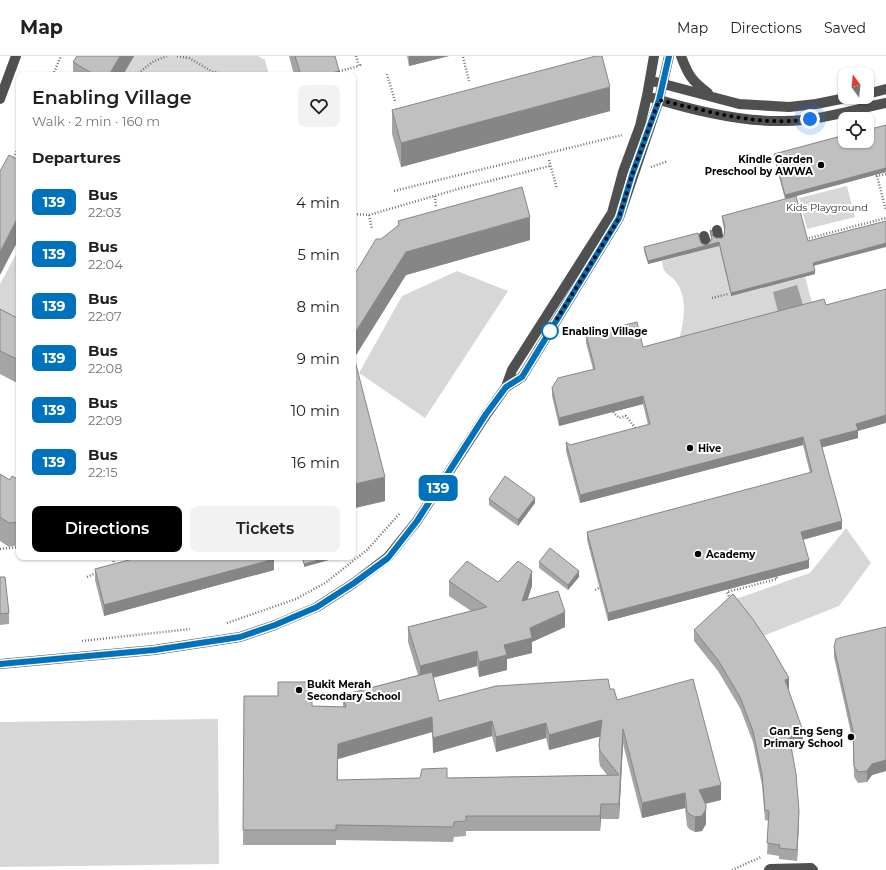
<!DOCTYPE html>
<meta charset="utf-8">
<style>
body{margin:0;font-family:Montserrat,sans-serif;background:#f2f2f2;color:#202124;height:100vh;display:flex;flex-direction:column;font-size:15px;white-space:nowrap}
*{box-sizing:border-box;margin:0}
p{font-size:13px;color:#757577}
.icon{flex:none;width:22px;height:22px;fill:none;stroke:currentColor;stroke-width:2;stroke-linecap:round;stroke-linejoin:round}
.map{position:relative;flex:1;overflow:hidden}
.sheet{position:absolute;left:16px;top:16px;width:340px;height:488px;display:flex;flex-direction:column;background:#fff;border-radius:8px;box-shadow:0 1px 3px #0004}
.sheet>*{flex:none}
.badge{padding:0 8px;border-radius:6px;font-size:14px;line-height:26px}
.needle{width:26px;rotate:345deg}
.buttons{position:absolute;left:838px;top:12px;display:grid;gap:8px}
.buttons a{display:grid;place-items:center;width:36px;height:36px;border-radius:8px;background:#fff;box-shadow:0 1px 3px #0004;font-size:20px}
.you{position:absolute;width:20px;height:20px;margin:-10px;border:3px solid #fff;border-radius:50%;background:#1a73e8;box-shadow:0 0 0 6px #1a73e833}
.map>.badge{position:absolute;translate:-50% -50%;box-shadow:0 0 0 2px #fff}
h2{padding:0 16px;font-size:15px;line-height:36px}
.round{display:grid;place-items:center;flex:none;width:42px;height:42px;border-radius:8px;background:#f2f2f2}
.headline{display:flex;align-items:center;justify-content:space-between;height:68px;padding:0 16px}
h1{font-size:19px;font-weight:600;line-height:30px}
.button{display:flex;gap:8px;margin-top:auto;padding:8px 16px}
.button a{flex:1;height:46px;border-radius:8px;background:#000;color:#fff;font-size:16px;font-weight:600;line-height:46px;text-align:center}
.button a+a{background:#f2f2f2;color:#202124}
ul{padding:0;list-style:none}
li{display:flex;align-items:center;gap:12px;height:52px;padding:0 16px}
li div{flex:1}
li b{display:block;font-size:15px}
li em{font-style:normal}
li .badge{min-width:44px;font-weight:700;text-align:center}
header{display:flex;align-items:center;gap:24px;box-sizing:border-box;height:56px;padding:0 20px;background:#fff;border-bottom:1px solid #e0e0e0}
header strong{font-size:19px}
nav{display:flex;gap:22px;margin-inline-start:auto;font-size:14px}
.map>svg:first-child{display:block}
.green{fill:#d7d7d7}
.water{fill:#9e9e9e}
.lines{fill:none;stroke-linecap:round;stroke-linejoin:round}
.path{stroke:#727272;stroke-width:2.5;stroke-dasharray:1 2;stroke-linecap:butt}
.minor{stroke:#505050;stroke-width:10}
.wall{fill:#a5a5a5;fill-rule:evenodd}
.shaded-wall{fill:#868686}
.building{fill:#c0c0c0;stroke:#868686;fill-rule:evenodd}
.line-casing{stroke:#fff;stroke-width:9}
.line{stroke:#0072bc;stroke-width:6}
.walk{stroke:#000;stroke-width:4;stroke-dasharray:0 7.2}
.poi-dot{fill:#000;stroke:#fff;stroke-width:1.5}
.stop-dot{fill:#fff;stroke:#0072bc;stroke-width:2}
.labels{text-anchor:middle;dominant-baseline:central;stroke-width:4;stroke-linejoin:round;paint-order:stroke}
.poi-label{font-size:10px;font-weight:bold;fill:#000;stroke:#fff;text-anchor:start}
.park-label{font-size:10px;fill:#2e2e2e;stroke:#fff}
.stop-label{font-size:10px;font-weight:bold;fill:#000;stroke:#fff;text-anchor:start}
</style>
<header>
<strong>Map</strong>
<nav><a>Map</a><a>Directions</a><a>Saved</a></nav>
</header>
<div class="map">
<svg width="886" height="814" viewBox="0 0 886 814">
<rect width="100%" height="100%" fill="#fff"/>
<path class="green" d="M124 0H258L265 4 269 19H114Z
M847 130 855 161 807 173 799 142Z
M719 190 731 240 805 221 814 254 677 290C683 271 689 245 677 227 674 222 667 219 664 214 663 212 662 207 662 205Z
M19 193V277L0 266V228Z
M457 215 508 235 425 362 359 317 402 240Z
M846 472 871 507 839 550 763 580 733 544 810 517Z
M218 663 219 808 0 811V666Z"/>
<path class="water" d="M797 229 803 249 778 256 773 236Z"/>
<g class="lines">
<path class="path" d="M177 0 189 2 213 16 231 19
M356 0 359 10 363 8
M463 1 469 25
M336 16 359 10
M387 18 395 45
M53 19 61 0
M136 19 154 5 167 0
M14 104 13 103 19 90
M549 104 557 133
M651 111 668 105
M886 118 877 120 886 155
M394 135 622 79
M435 140 436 151
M354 158 369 159 458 133 550 110
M369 159 372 173
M806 183 886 162
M712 242 728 238
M613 356 619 362 626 360 637 374
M0 493 19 491
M113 509 114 501
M87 521 98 516
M595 534 599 532
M730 543 727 536 777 523 776 518
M227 567 296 543 325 527 367 494 400 457
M82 585 190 573
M732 814 761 801"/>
<path class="minor" d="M681 0C688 19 692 25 708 37
M656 26 739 48 789 51 816 48 851 41
M867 38 886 33
M653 42C692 54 744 66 784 65 818 65 853 54 886 47
M0 43 16 0
M717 174 718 180
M704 180 706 186
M506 331 522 321 619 162 659 44 669 0
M0 608 154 594 240 581 275 569 317 551 354 527 388 501 417 465 486 359 506 331 512 314 612 157 623 116 640 70 647 40 654 0
M769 814 770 813 811 812 813 814"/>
</g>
<path class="wall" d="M134 0 123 19H73V6Z
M289 0H335L339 19H294Z
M407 0H449L409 10Z
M392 54 610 55 401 111 392 78Z
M886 69V116L785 143 774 102V98Z
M722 160 814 210 815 218 731 240 719 190 648 208 644 195V191L701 187 705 189 708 188 712 184 710 178V174L713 180 716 182H722L724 179V173L722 164Z
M398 165 530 184 406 219 354 302 385 445 355 452 353 443V221L398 169Z
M0 253 19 263V328L0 318Z
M586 279 643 291 858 375V382L822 391 842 473 803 484 809 512 608 565 587 484V476L810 417 803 389 580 447 566 395V386L570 389 648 369 643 348 559 370 552 340V332L593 313 586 287Z
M0 418 10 424H19V489L9 491 0 485Z
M489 443 535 447 518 470 489 449Z
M539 506 579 521 568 534 539 512Z
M95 513 274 514 104 560 95 524Z
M0 521 9 557V568L0 569Z
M449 525 498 526 532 530 527 544 565 571 532 586V597L507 603V614L479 621 477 610 433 622 439 645 610 633 617 644 721 744 705 748 706 768 702 775 695 776 689 773 687 770 685 752 642 762 623 688 619 763H601L600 775H466V780L454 781 453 786 336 784V789H243L244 640 312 650 343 651V639L418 619 408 586V571L471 555 449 540ZM432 676 433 697 492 680 496 696 546 682 549 694 600 680 599 689V704L600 710 607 719 447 722 338 724V703Z
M886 571V715L872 719 867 726 858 727 854 721 853 686 834 601V591Z
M694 574 789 633 788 634 803 686 791 690 799 765 797 805 779 803V800L767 798 769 765 765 764 762 729 753 686 740 652 718 615 694 585Z"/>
<path class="shaded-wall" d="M120 0H134L123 19H109Z
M409 0H449L409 10Z
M339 15V19H325Z
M610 31V55L401 111V87Z
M886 112V116L785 143V139Z
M19 159V183L0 219V196Z
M530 161V184L406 219 353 304V280L406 196Z
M719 186V190L648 208V205Z
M886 187V191L813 210V207Z
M815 215V218L731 240V237Z
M643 340V348L559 370V362Z
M886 359V367L858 375V382L820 392V384L856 368Z
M803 381V389L580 447V439Z
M385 421V445L355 452V428Z
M535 442V447L518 470V464Z
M842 465V473L801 484V476Z
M330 501H340L304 511V508Z
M274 503V514L104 560V549Z
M809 504V512L608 565V557Z
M532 515V530L522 560V545Z
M579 515V521L568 534V529Z
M565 556V571L532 586V597L507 603V614L479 621V606L504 589 530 572Z
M477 595V610L420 625V610Z
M789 622V633L785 635V624Z
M432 661V676L338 703 337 739 338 688Z
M602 664V680L549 694V679Z
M492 665V680L433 697V682Z
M546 667V682L496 696V681Z
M623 673V688L619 763V748Z
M803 675V686L789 690V679Z
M886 704V715L872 719 867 726V715L872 708Z
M721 729V744L699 749V734Z
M685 737V752L642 762V747Z
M601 748V763L600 775V760Z
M706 753V768L702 775 695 776V761Z
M799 755V765L797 805V794Z"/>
<path class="building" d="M77 0H120L109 19H95L73 6Z
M295 0H335L339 15 325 19H301Z
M596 0H602L610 31 401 87 392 54Z
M886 69V112L785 139 774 98 845 79V85H867V74Z
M9 99 19 104V159L0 196V115Z
M522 131 530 161 406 196 353 280V221L376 183H381L399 169 398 165Z
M796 140 808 185 886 165V187L813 207 815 215 731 237 719 186 648 205 644 191 698 177 701 187 705 189 708 188 712 183 710 174H711L713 180 716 182H722L724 179 725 170 722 160Z
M886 233V359L856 368 858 374 820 384 842 465 801 476 809 504 608 557 587 476 812 416 803 381 580 439 566 386 570 389 650 368 643 340 559 362 552 332 558 322 595 313 586 279 637 266 643 291 824 243 826 249Z
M0 253 19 263V304L0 295Z
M353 297 385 421 355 428 353 419Z
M0 418 10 424 12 420 19 424V466L9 467 0 461Z
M505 420 535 442 518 464 489 443Z
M550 492 579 515 568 529 539 506Z
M140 501H274V503L104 549 95 513Z
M302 501H330L304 508Z
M467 505 498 526 518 505 532 515 522 545 558 535 565 556 530 572 532 582 504 589 507 599 479 606 477 595 420 610 408 571 487 551 449 525Z
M0 521H5L9 557 0 558Z
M733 538 752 562 770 589 789 622 785 624 803 675 789 679 796 718 799 755 797 794 779 792 780 789 767 787 769 755 765 754 762 718 753 675 740 641 718 604 694 574Z
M886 571V704L872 708 867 715 858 716 854 710 853 675 834 591 836 583 843 581Z
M432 616 439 645 496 630 608 623 610 633H614L617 644 693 623 721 729 699 734 706 749V753L702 760 695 761 689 758 687 755 685 737 642 747 623 673 619 748H601L600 760H466V765L454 766 453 771 336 769V774H243L244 640H278V626H312V650L346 651 343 639ZM432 661 433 682 492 665 496 681 546 667 549 679 602 664 599 689 600 695 619 719 447 722V712L422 713 420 722 337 724 338 688Z"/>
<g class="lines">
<defs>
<path id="line" d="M0 608 154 594 240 581 275 569 317 551 354 527 388 502 417 465 486 358 506 331 522 321 619 162 632 119 659 44 669 0"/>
</defs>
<use href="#line" class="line-casing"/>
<use href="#line" class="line"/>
<path class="walk" d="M550 275 546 281 619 162 632 119 659 44C708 55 759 71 810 63"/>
</g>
<g class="poi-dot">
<circle cx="821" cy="109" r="4"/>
<circle cx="690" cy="392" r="4"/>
<circle cx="698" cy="498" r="4"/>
<circle cx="299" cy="634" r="4"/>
<circle cx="851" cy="681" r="4"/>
</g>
<circle class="stop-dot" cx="550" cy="275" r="8"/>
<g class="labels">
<g class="poi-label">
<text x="813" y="103" text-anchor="end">Kindle Garden<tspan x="813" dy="12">Preschool by AWWA</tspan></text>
<text x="698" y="392">Hive</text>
<text x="706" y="498">Academy</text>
<text x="307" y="628">Bukit Merah<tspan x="307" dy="12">Secondary School</tspan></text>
<text x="843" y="675" text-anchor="end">Gan Eng Seng<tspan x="843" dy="12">Primary School</tspan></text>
</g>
<g class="park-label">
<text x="827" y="151">Kids Playground</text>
</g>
<g class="stop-label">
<text x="562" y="275">Enabling Village</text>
</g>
</g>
</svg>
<div class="buttons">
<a><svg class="needle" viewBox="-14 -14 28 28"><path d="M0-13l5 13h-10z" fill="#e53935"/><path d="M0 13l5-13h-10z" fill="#757577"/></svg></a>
<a><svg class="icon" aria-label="locate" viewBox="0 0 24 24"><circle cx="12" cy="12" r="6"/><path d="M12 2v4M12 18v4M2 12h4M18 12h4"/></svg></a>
</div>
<div class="you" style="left:810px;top:63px"></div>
<b class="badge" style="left:438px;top:432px;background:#0072bc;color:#fff">139</b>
<section class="sheet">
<div class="headline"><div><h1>Enabling Village</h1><p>Walk · 2 min · 160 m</p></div><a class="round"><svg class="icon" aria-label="heart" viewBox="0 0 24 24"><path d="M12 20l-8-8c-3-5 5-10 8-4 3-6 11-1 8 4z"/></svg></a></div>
<h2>Departures</h2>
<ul>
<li><span class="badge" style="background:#0072bc;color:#fff">139</span><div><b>Bus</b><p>22:03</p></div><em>4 min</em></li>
<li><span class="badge" style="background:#0072bc;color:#fff">139</span><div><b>Bus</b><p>22:04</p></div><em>5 min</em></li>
<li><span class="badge" style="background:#0072bc;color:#fff">139</span><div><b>Bus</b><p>22:07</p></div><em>8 min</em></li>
<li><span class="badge" style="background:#0072bc;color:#fff">139</span><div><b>Bus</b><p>22:08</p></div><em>9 min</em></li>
<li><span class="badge" style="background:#0072bc;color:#fff">139</span><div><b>Bus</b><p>22:09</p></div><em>10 min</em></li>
<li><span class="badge" style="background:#0072bc;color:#fff">139</span><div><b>Bus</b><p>22:15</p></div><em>16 min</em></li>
</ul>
<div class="button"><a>Directions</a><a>Tickets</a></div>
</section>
</div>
